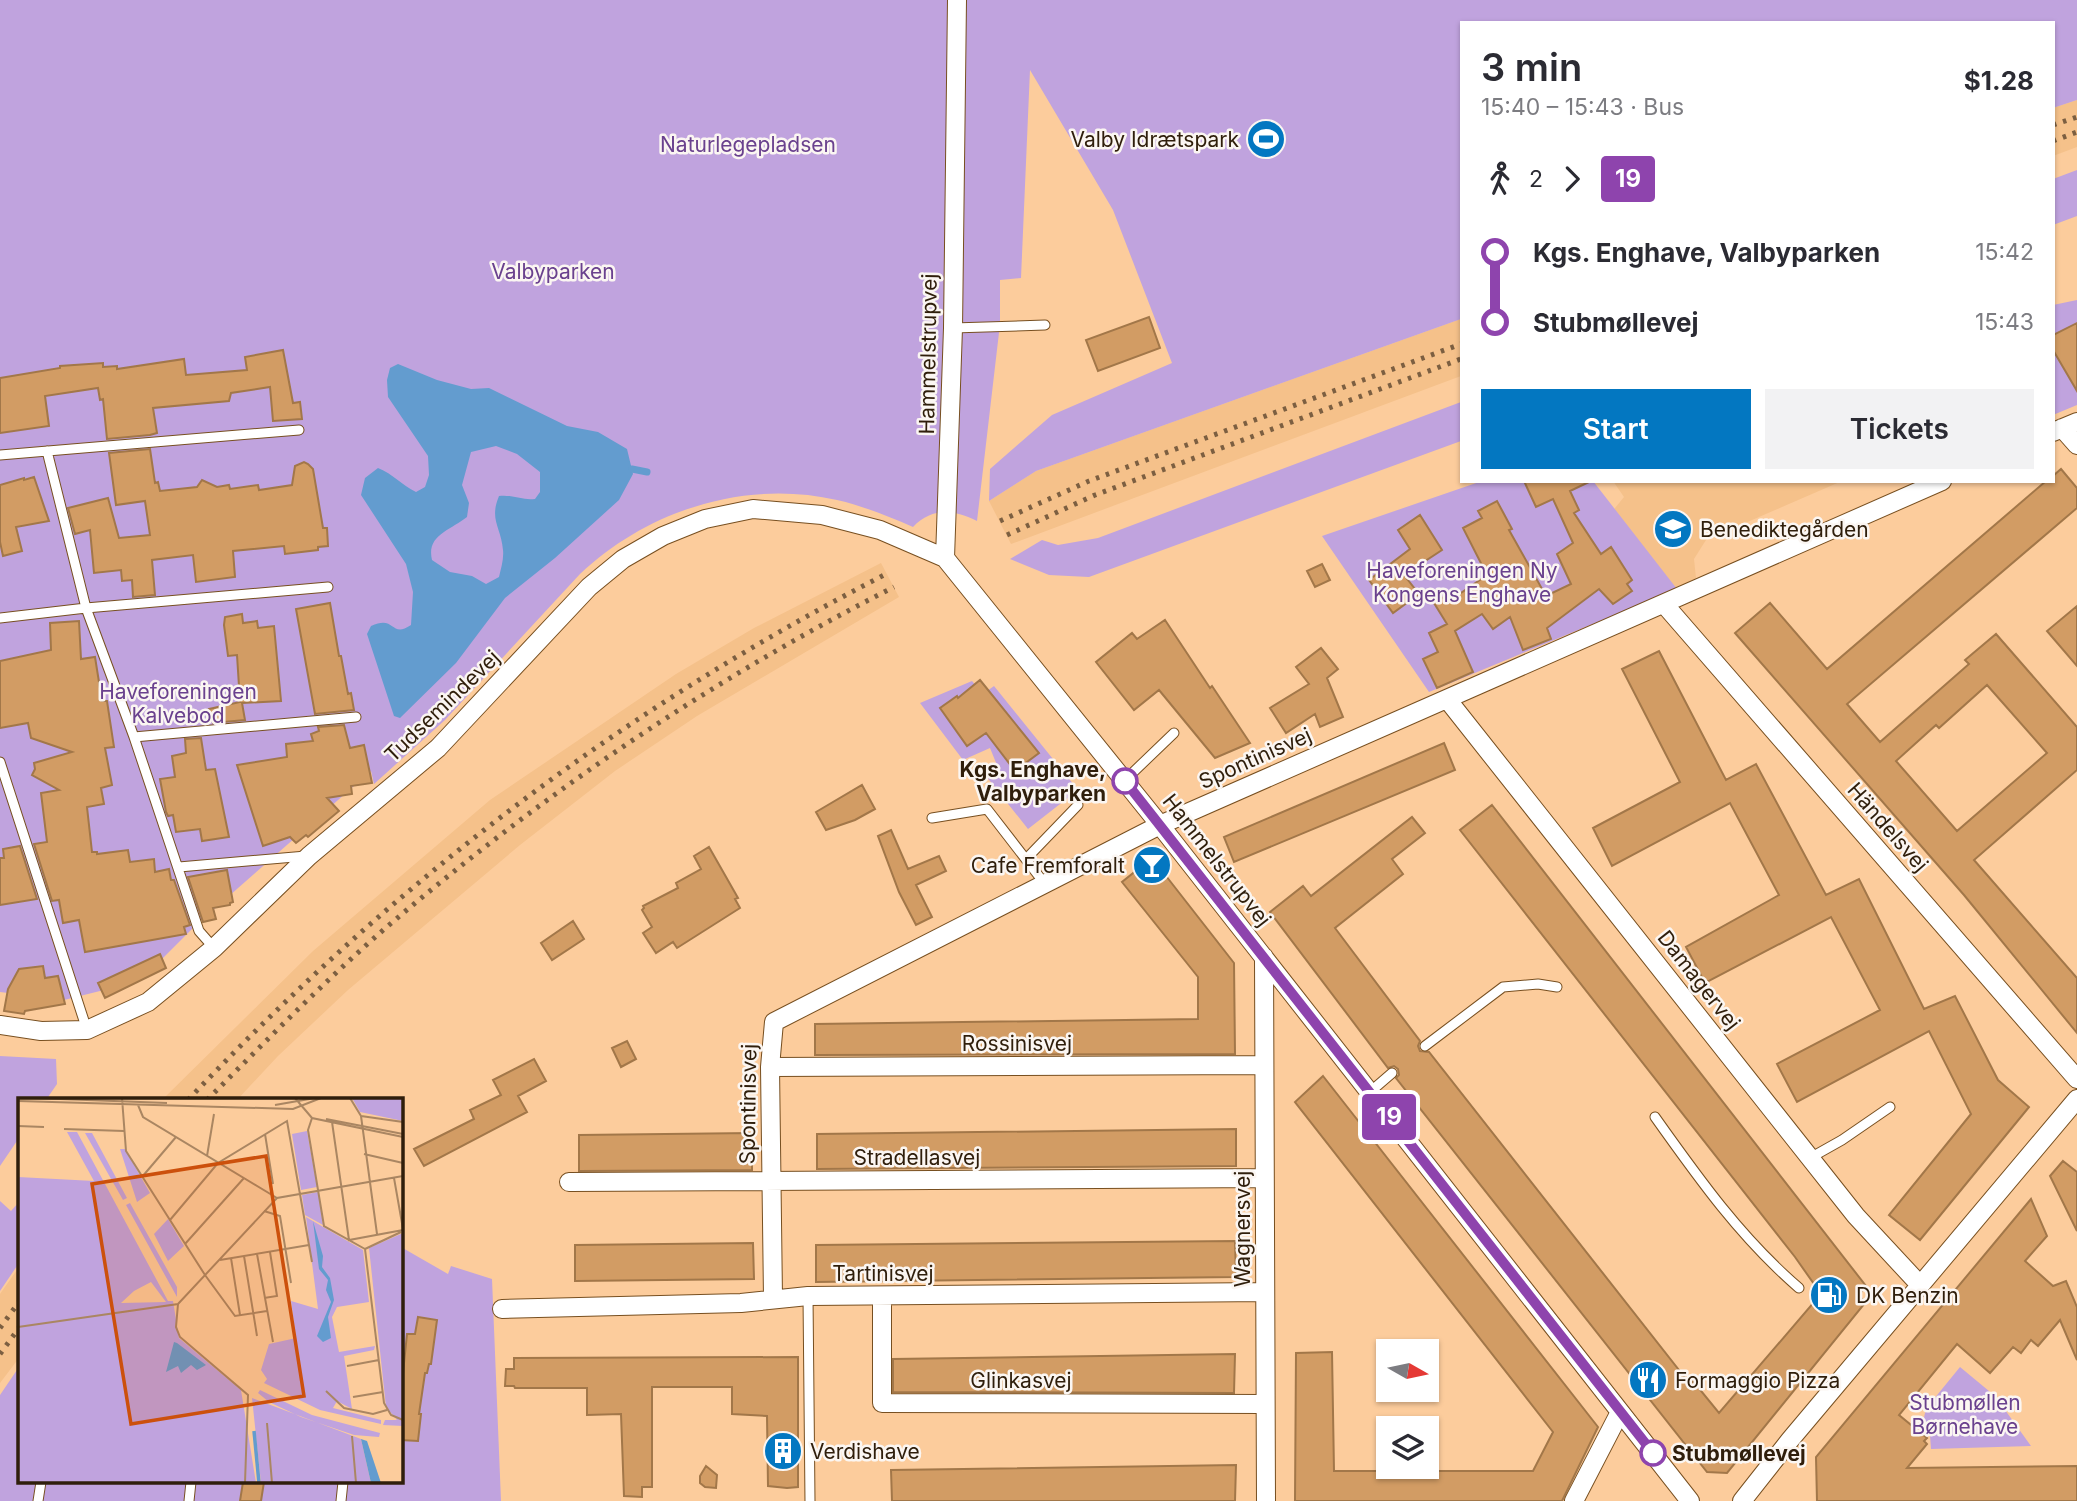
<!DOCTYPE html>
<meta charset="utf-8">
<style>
body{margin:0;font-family:Inter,sans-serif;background:#f2f2f3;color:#2b2b33;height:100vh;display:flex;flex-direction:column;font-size:26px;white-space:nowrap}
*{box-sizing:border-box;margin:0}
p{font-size:23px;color:#7c7c81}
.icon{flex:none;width:38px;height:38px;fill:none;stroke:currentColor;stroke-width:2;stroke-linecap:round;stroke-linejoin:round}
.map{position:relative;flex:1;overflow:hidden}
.drawer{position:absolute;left:1460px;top:21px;width:595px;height:462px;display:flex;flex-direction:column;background:#fff;border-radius:0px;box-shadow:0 2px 5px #0004}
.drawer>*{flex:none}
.badge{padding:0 14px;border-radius:5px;font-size:24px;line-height:46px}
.needle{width:46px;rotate:99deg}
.tools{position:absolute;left:1376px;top:1339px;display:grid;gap:14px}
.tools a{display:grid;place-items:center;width:63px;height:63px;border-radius:0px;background:#fff;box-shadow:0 2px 5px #0004;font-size:35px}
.map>.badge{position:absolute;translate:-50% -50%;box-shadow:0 0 0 4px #fff}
.legs{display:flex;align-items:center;gap:10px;height:77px;padding:0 21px;font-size:23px}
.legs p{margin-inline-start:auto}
.overview{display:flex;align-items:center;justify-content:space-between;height:119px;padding:0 21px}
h1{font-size:38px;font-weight:600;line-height:52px}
.cta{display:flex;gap:14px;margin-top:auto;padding:14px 21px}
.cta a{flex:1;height:80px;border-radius:0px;background:#0377c1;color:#fff;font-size:28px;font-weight:600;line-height:80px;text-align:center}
.cta a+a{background:#f2f2f3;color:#2b2b33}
ul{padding:0 21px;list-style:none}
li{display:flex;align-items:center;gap:24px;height:70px;font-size:26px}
li i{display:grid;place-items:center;width:10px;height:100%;margin:0 9px;background:currentColor}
li i::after{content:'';width:18px;height:18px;margin:-9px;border:5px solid;border-radius:50%;background:#fff}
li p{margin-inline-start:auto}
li:first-child i{background:linear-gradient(#0000 50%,currentColor 0)}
li:last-child i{background:linear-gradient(currentColor 50%,#0000 0)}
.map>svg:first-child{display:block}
.built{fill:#f5c18a}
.green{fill:#c0a3de}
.water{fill:#639ccf;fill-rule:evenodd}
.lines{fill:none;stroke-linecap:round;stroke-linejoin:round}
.stream{stroke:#639ccf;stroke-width:7}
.building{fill:#d29c64;stroke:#a27749;stroke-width:2;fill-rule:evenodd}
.lane-casing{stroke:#774f20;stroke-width:11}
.street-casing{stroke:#774f20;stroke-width:20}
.lane{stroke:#fff;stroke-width:9}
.street{stroke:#fff;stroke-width:18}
.rail{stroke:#7c5f41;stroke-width:5;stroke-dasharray:3.5 7;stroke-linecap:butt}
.line-1-casing{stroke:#fff;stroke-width:16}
.line-1{stroke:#8e44ad;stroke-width:10}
.stop-1-dot{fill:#fff;stroke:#8e44ad;stroke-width:3.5}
.labels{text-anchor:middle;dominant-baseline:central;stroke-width:5;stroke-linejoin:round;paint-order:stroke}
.poi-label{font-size:21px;fill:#2f1e0b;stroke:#fbf6f2;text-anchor:start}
.park-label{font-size:21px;fill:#6a418e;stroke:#fbf6f2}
.street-label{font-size:21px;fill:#2f1e0b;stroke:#fbf6f2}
.stop-label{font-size:21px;font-weight:bold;fill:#2f1e0b;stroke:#fbf6f2;text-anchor:end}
.inset-river{fill:none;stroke:#639ccf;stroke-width:3.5}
.inset-road{fill:none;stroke:#aa8662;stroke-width:2}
.view{fill:#cc500c;fill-opacity:0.15;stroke:#cc500c;stroke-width:3.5}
.inset-edge{fill:none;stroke:#2f1e0b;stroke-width:3.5}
</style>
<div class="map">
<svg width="2077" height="1501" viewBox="0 0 2077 1501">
<rect width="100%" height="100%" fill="#fccc9c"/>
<path class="built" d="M2077 100V147L2053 156V108Z
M1461 319V376L1011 544 989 501 1036 471Z
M1613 481H1842L1706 540 1694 559 1696 578 1667 594 1606 519 1624 497Z
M881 563 899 597 697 716 615 771 520 845 348 990 278 1056 237 1100H162L313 951 490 800 676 674 754 628Z
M19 1267V1358L0 1383V1294Z"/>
<path class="green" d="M0 0H2077V100L2053 108V23H1461V319L1036 471 989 501 990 469 1052 415 1172 363 1113 210 1030 70 1021 278 1000 280V324L977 521C954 510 932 507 913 527 888 516 863 506 837 500 745 479 648 510 580 574L445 720 374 784 371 771 196 925 140 981 64 1000 0 992Z
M2077 170V216L2053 225V179Z
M2077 300V405L2053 415V305Z
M1461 402V441L1089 577 1049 575 1010 559 1042 540 1058 545 1098 538Z
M1482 481H1593L1677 589 1429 692 1322 536Z
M972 681 983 694 994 686 1078 790 1028 829 986 776 999 770 990 748 963 760 920 703Z
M0 1056 56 1059 57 1084 46 1100H19V1138L0 1166Z
M0 1201 11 1211 19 1202V1263L0 1291Z
M401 1247 448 1274 451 1266 492 1279 501 1501H0V1395L19 1367V1482H401Z
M1960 1367 1995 1396 2031 1446 1931 1449 1930 1435 1923 1422 1925 1413 1929 1405Z"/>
<path class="water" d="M398 364 437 380 471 389 489 388 567 426 598 432 627 449 633 474 619 500 555 558 505 598 456 663 400 718 394 716 367 634 371 626C396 614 390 639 411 625L413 592 406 564 361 495 365 478 378 468C393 474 402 485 416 492L425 487 429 475 428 456 388 397 387 380 390 368ZM496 446 517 454 540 472V492L535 499C523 501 512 494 499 496 489 520 501 527 503 550 504 559 501 568 499 577L486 584 472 576 450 572 432 560C426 535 451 530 467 517L469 503 462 485 471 452Z"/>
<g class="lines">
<path class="stream" d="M632 469 647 472"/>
</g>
<path class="building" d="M1149 317 1160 348 1098 371 1086 340Z
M2077 323V391L2053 350V335Z
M283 350 293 403 300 402 302 419 273 421 270 387 231 393 229 401 153 408 157 433 150 435 107 439 103 399 100 400 98 388 45 396 49 426 0 433V378L60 368V366L103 363V367L117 366V369L184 359 186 375 247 370 245 357Z
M150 449 155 483 158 482 160 491 197 487 202 480 217 487 229 485 230 489 258 485 259 490 292 485 295 466 304 462 308 464 313 469 323 528H327L328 546 318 547V550L285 554 284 546 233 551 235 577 196 582 193 555 152 560 155 595 133 597 132 580 122 581 121 570 94 573 90 530 75 534 68 508 108 498 119 538 150 535 145 501 116 505 109 453Z
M2061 469 2077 488V508L1847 704 1880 742 1969 664 1965 660 1996 634 2077 727V770L1974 860 2077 978V1033L1964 895 1735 633 1770 603 1827 669 2046 481H2053V476ZM1987 685 2047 753 1957 831 1896 761 1936 725 1939 728Z
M34 477 49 521 16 527 22 551 3 556 0 542V485L24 478V480Z
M1524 481H1591L1570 491 1579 510 1574 513 1601 554 1611 547 1632 580 1627 584 1632 591 1613 604 1599 589 1547 628 1551 639 1523 650 1510 617 1493 629 1482 614 1455 631 1473 672 1437 688 1423 659 1438 652 1429 633 1447 624 1434 603 1452 592 1455 597 1487 575 1463 528 1482 518 1478 511 1497 501 1512 529 1509 530 1546 596 1571 584 1557 554 1573 543 1553 499 1536 507Z
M1420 515 1442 550 1404 575 1419 594 1393 613 1369 580 1410 549 1398 530Z
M1322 564 1330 580 1315 587 1307 571Z
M330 603 339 656H341L348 694 351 693 354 710 315 714 296 609Z
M2077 606V666L2047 631Z
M242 614 243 623 257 621 258 628 274 626 281 701 242 703 245 720 213 723 209 709 240 702 237 655 228 656 224 625 225 617Z
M1165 620 1210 688 1212 686 1250 743 1215 758 1159 690 1134 710 1096 662 1132 633 1137 639Z
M79 621 81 659 95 657 102 701H107L114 747 105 748 112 785 101 788 104 804 87 807 92 852H97V854L128 850 130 862 154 859 155 872 169 869 171 880H174L190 925 184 927 186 934 85 952 79 920 63 923 59 900 52 901 34 844 47 842 41 793 59 790 32 775 35 769 34 763 72 752 31 738 28 723 0 728V661L51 650 50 623Z
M1321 648 1338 669 1327 678 1343 717 1320 727 1315 714 1286 733 1270 708 1309 684 1296 667Z
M1659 651 1726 780 1756 764 1826 895 1859 879 1924 1009 1955 996 1998 1080 2029 1107 1920 1240 1889 1215 1971 1114 1929 1031 1797 1102 1777 1064 1880 1010 1831 917 1705 983 1686 947 1779 895 1730 803 1612 866 1593 828 1680 782 1622 669Z
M980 680 1039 753 1015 771 986 733 967 746 940 708 957 696 958 698Z
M344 725 350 748 364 745 372 783 351 786 352 794 327 798 339 811 308 837 306 835 296 843 290 837 263 846 237 765 287 757 286 744 313 741 311 734 319 731 318 727Z
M201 738 206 770 215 769 229 837 202 841 200 829 176 832 173 815 168 816 166 812 160 779 175 777 172 756 186 753 185 739Z
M1444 743 1455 770 1234 862 1224 837Z
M862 785 875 809 855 820 826 830 816 812Z
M1492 805 1866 1286 1859 1295 1865 1303 1727 1473 1707 1472 1396 1078 1399 1075 1398 1069 1394 1066 1388 1068 1270 912 1303 886 1311 896 1412 817 1425 833 1392 859 1403 874 1335 928 1420 1041 1418 1046 1420 1051 1429 1052 1690 1384 1693 1381 1719 1413 1821 1294 1795 1257 1460 830Z
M891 830 908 869 939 856 946 871 916 885 932 917 916 925 899 892 878 836Z
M20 846 37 899 0 905V858H4L3 849Z
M709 847 738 898 735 899 740 908 677 948 673 942 656 953 643 933 652 927 642 910 644 908 643 906 678 888 676 883 701 869 694 856Z
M1152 858 1234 963 1235 1054 815 1055V1024L1198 1019V977L1122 882Z
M227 870 233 902 230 903V905L213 908 216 919 203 922 188 877Z
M573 921 584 939 552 960 541 943Z
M160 954 166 968 105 998 98 983Z
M43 966 45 978 58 976 65 1004 25 1011 24 1014 4 1011 8 989 19 969Z
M627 1041 636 1059 621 1067 612 1048Z
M534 1059 546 1081 518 1096 527 1112 424 1166 414 1149 474 1119 470 1110 501 1095 493 1080Z
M1323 1076 1598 1427 1562 1501H1295L1296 1353 1332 1352 1334 1471H1533L1553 1432 1295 1102Z
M1236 1129V1166L817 1169V1134Z
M752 1133V1170L579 1171V1135Z
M2063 1161 2077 1172V1231L2050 1176Z
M2031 1199 2047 1236 2025 1261 2053 1286 2066 1281 2077 1307V1360L2060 1320 2038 1346 2031 1340 2021 1353 2013 1347 1990 1373 1957 1344 1899 1415 1927 1438 1924 1441 1927 1444 1907 1468 2077 1466V1501H1817L1816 1457Z
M1235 1241 1236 1277 816 1282V1245Z
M753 1243 754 1279 575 1281V1245Z
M418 1317 437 1320 431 1364H429L427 1373H425L419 1414H421L418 1441 401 1440V1372L403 1373 407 1334H415Z
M1235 1354 1234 1393 893 1392V1359Z
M798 1357V1487L787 1488 768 1486 767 1416 732 1414V1387H652V1487H642V1497L624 1496 621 1414 587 1415V1388H515L514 1386H505L506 1369H514V1358Z
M1236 1465 1235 1501H892L891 1470Z
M706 1466 717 1475 716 1488 705 1487 700 1483V1476Z
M243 1482H264L261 1501H240Z"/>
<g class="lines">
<defs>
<path id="lane" d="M953 328 1045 325
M47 451 86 608 134 737 199 931 214 948
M0 455 299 430
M0 618 86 608 328 587
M134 737 356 717
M0 762 87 1030
M1124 781 1174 733
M932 818 987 809 1045 884
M1026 859 1078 805
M179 867 306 856
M1425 1046 1503 987 1538 984 1557 987
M1370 1092 1392 1073
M1655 1117C1699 1179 1741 1238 1799 1288
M1810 1158 1842 1140 1890 1107
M808 1296 810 1501
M38 1501 41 1482
M189 1501 191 1482
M341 1501 343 1482"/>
<path id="street" d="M957 0 953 328 945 558 1160 825 1690 1501
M2062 428 2077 445
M2053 432 2077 422
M1664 604 2077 1079
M1447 699 1856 1216 1920 1285
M1264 957 1266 1501
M0 1025 41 1031 87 1030 148 1002 214 948 309 856 438 748 589 587 623 559 663 536 705 519 753 509 822 515 880 530 945 558
M770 1067 1264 1065
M569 1182 1264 1178
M882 1296V1403L1265 1404
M773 1298 770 1067 774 1022 1160 825 1942 481
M502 1309 741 1303 808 1296 1265 1292
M1574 1501 1620 1412
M1742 1501 1790 1440 2077 1099"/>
</defs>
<use href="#lane" class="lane-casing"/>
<use href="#street" class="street-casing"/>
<use href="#lane" class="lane"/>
<use href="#street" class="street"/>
<path class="rail" d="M2053 125 2077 117
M2053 141 2077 132
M1000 521 1089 481 1461 344
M1007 535 1095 495 1461 359
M188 1100C392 884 621 710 886 574
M207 1100C274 1033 341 964 414 904 562 781 722 674 894 587
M0 1328 19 1302
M0 1354 19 1328"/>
</g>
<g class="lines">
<defs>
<path id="line-1" d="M1125 781 1653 1453"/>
</defs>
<use href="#line-1" class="line-1-casing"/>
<use href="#line-1" class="line-1"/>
</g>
<defs>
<symbol id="stadium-disc" viewBox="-11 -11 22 22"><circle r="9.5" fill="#0377c1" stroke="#fbf6f2"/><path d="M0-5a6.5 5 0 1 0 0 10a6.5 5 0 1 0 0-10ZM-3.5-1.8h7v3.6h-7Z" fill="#fff"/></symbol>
<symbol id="school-disc" viewBox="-11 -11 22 22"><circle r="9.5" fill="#0377c1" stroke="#fbf6f2"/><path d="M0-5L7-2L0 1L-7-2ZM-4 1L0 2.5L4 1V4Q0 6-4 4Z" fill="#fff"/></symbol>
<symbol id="bar-disc" viewBox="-11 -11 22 22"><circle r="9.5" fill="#0377c1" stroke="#fbf6f2"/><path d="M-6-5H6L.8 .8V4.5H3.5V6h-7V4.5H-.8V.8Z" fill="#fff"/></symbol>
<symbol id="fuel-disc" viewBox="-11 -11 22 22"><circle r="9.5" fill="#0377c1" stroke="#fbf6f2"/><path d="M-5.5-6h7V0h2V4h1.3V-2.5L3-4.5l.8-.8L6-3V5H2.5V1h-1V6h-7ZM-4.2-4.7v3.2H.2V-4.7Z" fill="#fff"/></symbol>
<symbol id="restaurant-disc" viewBox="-11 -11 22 22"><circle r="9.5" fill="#0377c1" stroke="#fbf6f2"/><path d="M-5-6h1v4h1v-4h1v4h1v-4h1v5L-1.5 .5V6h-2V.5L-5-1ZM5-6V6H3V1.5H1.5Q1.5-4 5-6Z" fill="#fff"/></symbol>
<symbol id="building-disc" viewBox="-11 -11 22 22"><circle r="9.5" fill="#0377c1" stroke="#fbf6f2"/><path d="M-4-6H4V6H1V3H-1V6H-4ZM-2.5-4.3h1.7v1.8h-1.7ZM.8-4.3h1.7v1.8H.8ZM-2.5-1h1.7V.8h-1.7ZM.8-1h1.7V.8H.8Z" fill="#fff"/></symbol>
</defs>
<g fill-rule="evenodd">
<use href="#stadium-disc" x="1244" y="117" width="44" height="44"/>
<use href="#school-disc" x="1651" y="507" width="44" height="44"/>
<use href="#bar-disc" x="1130" y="843" width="44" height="44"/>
<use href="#fuel-disc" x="1807" y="1273" width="44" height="44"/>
<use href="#restaurant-disc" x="1626" y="1358" width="44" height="44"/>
<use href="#building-disc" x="761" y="1429" width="44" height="44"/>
</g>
<g class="stop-1-dot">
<circle cx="1125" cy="781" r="12"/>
<circle cx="1653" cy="1453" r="12"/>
</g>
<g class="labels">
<g class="poi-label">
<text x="1239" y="139" text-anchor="end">Valby Idrætspark</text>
<text x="1700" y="529">Benediktegården</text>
<text x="1125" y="865" text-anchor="end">Cafe Fremforalt</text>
<text x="1856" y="1295">DK Benzin</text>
<text x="1675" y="1380">Formaggio Pizza</text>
<text x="810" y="1451">Verdishave</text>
</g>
<g class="park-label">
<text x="748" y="144">Naturlegepladsen</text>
<text x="553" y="271">Valbyparken</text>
<text x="1462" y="570">Haveforeningen Ny<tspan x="1462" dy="24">Kongens Enghave</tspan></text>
<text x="178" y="691">Haveforeningen<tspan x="178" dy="24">Kalvebod</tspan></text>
<text x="1965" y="1402">Stubmøllen<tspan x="1965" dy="24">Børnehave</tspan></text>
</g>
<g class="street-label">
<text transform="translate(928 354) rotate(-89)">Hammelstrupvej</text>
<text transform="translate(442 706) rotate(-44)">Tudsemindevej</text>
<text transform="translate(1255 758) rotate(-24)">Spontinisvej</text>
<text transform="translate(1888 827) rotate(49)">Händelsvej</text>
<text transform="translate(1217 860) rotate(52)">Hammelstrupvej</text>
<text transform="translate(1699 980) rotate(52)">Damagervej</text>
<text x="1017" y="1043">Rossinisvej</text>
<text transform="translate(748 1104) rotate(-89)">Spontinisvej</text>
<text x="917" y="1157">Stradellasvej</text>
<text transform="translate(1242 1229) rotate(-90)">Wagnersvej</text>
<text x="883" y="1273">Tartinisvej</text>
<text x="1021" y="1380">Glinkasvej</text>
</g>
<g class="stop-label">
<text x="1106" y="769">Kgs. Enghave,<tspan x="1106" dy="24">Valbyparken</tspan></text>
<text x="1672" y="1453" text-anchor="start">Stubmøllevej</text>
</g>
</g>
<g transform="translate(18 1098)">
<rect width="385" height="385" fill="#fccc9c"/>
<path d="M334 0H385V23L342 14ZM289 33 299 89 283 92 274 36ZM49 34H59L150 203H155L161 240 223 292 238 385H0V79L76 83ZM133 184 148 204 103 205 116 193ZM67 35H74L109 100 105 102ZM102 51H107L132 95 119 104ZM300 94 305 127 287 117 284 97ZM112 105 159 189V199L108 107ZM288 119 345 152 351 204 319 209 314 219 321 254 357 248 356 252 326 258 334 311 319 303 315 310 363 322V326L302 312 246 285 249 281 243 272 251 246 278 240 273 203 300 211ZM150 121 166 148 150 163 136 136ZM385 135V328L365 327 367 322H379L368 309 351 150ZM242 292 294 317 362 335 361 339 336 337 283 319 251 304 240 295ZM234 300 343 341 353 385H243Z" fill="#c0a3de" fill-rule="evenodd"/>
<path d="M295 123 305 158 304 169 312 180 316 202 310 219 313 240 305 244 299 238 313 204 308 192 310 182 301 171ZM156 244 159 245 188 267 179 272 173 267 163 275 160 268 148 274ZM343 341 349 343 363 385H353Z" fill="#639ccf"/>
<path class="inset-river" d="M236 333 241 385"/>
<path class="inset-road" d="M16 0 149 5M104 0 108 53 187 177 217 218 249 213M277 0 294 20 385 39M332 0 343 18M0 3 275 11 303 0M120 7 125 19 259 100M257 7 297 0M343 18 359 136M343 18 385 24M294 20 290 32 306 128 347 151M308 21 385 36M314 24 331 142 385 132M0 28 26 29M46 31 106 33M247 36 255 86M346 56 385 65M189 58 196 16M124 79 158 39M376 80 385 131M246 113 262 118 273 185M152 122 200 65 269 23 294 164M167 146 226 80M347 151 366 305 373 317 385 322M347 151 383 134M239 156 255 244M226 158 239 238M213 160 222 217M202 162 291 147M246 200 259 198 252 154M160 206 158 229 162 239 230 297 227 385M0 229 160 206 259 100 385 78M329 268 361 262M308 293 326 310 355 316 369 312M335 299 365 294M249 325 254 385M334 338 338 385"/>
<path class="view" d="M248 58 286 298 113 326 74 86Z"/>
<rect width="385" height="385" class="inset-edge"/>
</g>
</svg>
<div class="tools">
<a><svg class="needle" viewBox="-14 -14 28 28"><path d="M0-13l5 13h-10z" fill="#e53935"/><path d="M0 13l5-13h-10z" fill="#7c7c81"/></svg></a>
<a><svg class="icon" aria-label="layers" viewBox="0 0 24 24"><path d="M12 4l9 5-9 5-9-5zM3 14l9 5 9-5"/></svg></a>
</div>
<b class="badge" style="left:1389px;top:1117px;background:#8e44ad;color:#fff">19</b>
<section class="drawer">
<div class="overview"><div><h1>3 min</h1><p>15:40 – 15:43 · Bus</p></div><b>$1.28</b></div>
<div class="legs"><svg class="icon" aria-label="walk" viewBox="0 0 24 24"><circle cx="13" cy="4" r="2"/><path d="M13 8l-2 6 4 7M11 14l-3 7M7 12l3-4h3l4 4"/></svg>2<svg class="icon" aria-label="forward" viewBox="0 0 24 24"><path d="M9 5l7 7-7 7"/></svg><b class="badge" style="background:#8e44ad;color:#fff">19</b></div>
<ul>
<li><i style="color:#8e44ad"></i><b>Kgs. Enghave, Valbyparken</b><p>15:42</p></li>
<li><i style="color:#8e44ad"></i><b>Stubmøllevej</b><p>15:43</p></li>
</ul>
<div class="cta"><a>Start</a><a>Tickets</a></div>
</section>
</div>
